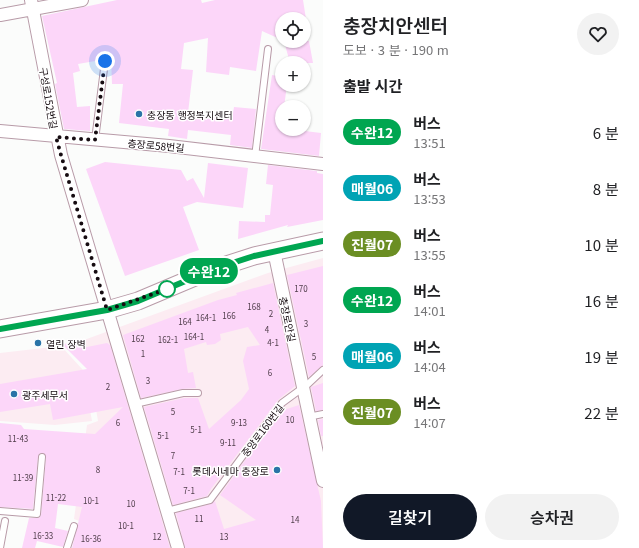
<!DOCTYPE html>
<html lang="ko">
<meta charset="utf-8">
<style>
body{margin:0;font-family:Georgia,"Noto Sans KR",serif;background:#f2f2f2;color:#202124;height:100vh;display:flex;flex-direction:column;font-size:15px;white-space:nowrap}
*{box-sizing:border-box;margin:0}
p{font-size:13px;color:#757577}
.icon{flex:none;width:22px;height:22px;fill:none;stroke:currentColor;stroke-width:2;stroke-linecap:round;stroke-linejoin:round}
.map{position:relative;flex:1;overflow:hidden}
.side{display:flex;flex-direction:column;background:#fff;width:316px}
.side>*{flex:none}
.badge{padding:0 8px;border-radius:13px;font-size:14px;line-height:26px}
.buttons{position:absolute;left:275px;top:12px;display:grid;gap:8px}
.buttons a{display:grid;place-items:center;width:36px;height:36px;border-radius:50%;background:#fff;box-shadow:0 1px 3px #0004;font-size:20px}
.you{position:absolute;width:20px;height:20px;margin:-10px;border:3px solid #fff;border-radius:50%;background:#1a73e8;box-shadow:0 0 0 6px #1a73e833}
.map>.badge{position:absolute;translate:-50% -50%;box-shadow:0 0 0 2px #fff}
h2{padding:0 20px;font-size:15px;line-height:36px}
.round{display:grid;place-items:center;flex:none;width:42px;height:42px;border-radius:21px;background:#f2f2f2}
.overview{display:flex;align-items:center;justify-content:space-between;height:68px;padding:0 20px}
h1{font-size:19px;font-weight:600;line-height:30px}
.primary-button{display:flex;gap:8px;margin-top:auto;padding:8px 20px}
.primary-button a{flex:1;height:46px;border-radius:24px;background:#111827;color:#fff;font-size:16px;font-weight:600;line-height:46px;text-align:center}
.primary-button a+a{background:#f2f2f2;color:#202124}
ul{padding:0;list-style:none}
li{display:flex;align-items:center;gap:12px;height:56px;padding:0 20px}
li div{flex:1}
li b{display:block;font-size:15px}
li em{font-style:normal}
li .badge{min-width:44px;font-weight:700;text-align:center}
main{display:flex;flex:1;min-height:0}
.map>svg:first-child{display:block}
.built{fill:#fcecf2}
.building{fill:#fcd6f9}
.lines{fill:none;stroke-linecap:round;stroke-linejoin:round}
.service-casing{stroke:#b89ba8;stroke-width:8}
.minor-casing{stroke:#b89ba8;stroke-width:14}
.secondary-casing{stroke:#b89ba8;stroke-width:19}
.service{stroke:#fff;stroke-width:6}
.minor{stroke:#fff;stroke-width:12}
.secondary{stroke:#fff;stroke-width:17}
.line-casing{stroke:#fff;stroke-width:9}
.line{stroke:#00a651;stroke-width:6}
.walk{stroke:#160c11;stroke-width:4;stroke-dasharray:0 7.2}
.poi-dot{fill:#2a74a7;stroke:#fff;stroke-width:1.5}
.stop-dot{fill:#fff;stroke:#00a651;stroke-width:2}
.labels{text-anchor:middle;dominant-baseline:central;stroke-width:3;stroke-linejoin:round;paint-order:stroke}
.number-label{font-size:8px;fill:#503e4b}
.street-label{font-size:10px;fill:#160c11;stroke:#fff}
.poi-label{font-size:10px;fill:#160c11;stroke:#fff;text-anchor:start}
</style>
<main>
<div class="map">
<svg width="323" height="548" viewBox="0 0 323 548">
<rect width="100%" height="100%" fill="#fbfcfb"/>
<path class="built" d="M323 258V548H136L112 533 74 519 87 425 98 421 84 340 268 273Z
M61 346 83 370 92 421 55 425 0 421V353Z"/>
<path class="building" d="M117 0H201L202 3 215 0H303L306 19H282V40L262 31 256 71 230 67 229 75 206 72 208 38 184 43 181 69 193 70 188 113 232 119 234 107 256 109 252 148 230 145 231 135 188 130 187 139 168 136 169 129 119 123 123 84H112L111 58 105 57 101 60 78 64 80 71 73 73 77 107 90 106V131L64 129 55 84 57 83 42 16Z
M284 41H309L313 63H290Z
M272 75 282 77V85H287L284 107H282V129H305V131L321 133 319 156 261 149Z
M105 162 181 170 187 181 193 178 204 198 208 163 248 168 243 208 197 202 183 207 199 250 125 276 86 169Z
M268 165 317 171V173L323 174V220L287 227 288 225 238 239 239 221 265 222V215H270L273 185 266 184Z
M323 266V365L309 377 287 275Z
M273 283 295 386 278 400 211 489 207 496 173 505 144 407 184 398H198L209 429 241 400 249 389 243 361 247 347 260 345 248 327 220 334 221 340 215 344 207 345 206 342 184 349 188 373 193 372 196 388 182 389 141 398 123 335 218 300 237 295 236 293Z
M82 342V348L107 343 110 345 170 548H72L82 507 58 504 55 528 68 531 63 547 37 541 35 548H22L29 518H39L41 515 46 457 43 453H40L38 457 33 509 0 507V423L21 425 24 429 95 434 123 407 53 420 50 404 0 412V384L87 369 62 344Z
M323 383V410L316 411 311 387Z
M299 405 321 501 323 548H185L176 513 211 504 215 501 224 529 256 520 220 495 281 411Z
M323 419V436H321L318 420Z"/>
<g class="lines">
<defs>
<path id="service" d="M95 140 105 61
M255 157 268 49
M135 404 183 393H198
M308 417 323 414
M0 511 37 514 42 457
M167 511 210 500 282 403 308 384 323 370
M0 548 5 521
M67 548 74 526"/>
<path id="minor" d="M31 0 61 155 178 548
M0 15 82 0
M0 131 169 146 323 164
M274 251 323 481"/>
<path id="secondary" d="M0 329 107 310 138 301 214 269 254 256 323 241"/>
</defs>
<use href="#service" class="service-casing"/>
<use href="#minor" class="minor-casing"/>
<use href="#secondary" class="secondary-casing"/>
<use href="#service" class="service"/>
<use href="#minor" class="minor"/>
<use href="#secondary" class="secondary"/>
</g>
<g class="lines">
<defs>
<path id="line" d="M0 329 107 310 138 301 214 269 254 256 323 241"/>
</defs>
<use href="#line" class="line-casing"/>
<use href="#line" class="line"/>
<path class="walk" d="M105 61 95 140 56 137 61 155 107 310 167 289"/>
</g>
<g class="poi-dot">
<circle cx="139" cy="114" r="4"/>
<circle cx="38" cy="343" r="4"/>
<circle cx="14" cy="394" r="4"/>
<circle cx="277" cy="470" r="4"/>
</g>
<circle class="stop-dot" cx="167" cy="289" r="8"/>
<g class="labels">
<g class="number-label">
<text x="301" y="288">170</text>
<text x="254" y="306">168</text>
<text x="271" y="313">2</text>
<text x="229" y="315">166</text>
<text x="206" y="317">164-1</text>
<text x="185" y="321">164</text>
<text x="306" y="323">3</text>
<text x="267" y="329">4</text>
<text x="194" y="336">164-1</text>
<text x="138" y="338">162</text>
<text x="168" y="339">162-1</text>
<text x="273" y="342">4-1</text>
<text x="143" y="353">1</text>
<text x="314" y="356">5</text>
<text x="270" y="372">6</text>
<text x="148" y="380">3</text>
<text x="108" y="386">2</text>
<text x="173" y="411">5</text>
<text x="290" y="419">10</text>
<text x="118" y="422">6</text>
<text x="239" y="422">9-13</text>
<text x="196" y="429">5-1</text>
<text x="163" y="435">5-1</text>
<text x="18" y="438">11-43</text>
<text x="228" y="442">9-11</text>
<text x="173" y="455">7</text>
<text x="98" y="469">8</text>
<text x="179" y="471">7-1</text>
<text x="23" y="477">11-39</text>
<text x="189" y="490">7-1</text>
<text x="56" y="497">11-22</text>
<text x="91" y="500">10-1</text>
<text x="131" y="503">10</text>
<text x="199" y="518">11</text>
<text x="295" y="519">14</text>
<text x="126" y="525">10-1</text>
<text x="43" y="535">16-33</text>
<text x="157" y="536">12</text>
<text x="224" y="536">13</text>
<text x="91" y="538">16-36</text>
</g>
<g class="street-label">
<text transform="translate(49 98) rotate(80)">구성로152번길</text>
<text transform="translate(156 145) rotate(5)">충장로58번길</text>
<text transform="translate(288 319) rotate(78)">충장로안길</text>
<text transform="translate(262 430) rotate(-53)">중앙로160번길</text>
</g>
<g class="poi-label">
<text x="147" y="114">충장동 행정복지센터</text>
<text x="46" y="343">열린 장벽</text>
<text x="22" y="394">광주세무서</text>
<text x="269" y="470" text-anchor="end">롯데시네마 충장로</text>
</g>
</g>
</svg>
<div class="buttons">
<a><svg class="icon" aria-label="locate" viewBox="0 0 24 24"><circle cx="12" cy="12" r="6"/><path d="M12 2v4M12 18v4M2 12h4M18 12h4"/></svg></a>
<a>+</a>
<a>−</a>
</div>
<div class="you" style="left:105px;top:61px"></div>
<b class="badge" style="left:209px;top:271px;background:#00a651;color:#fff">수완12</b>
</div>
<section class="side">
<div class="overview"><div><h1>충장치안센터</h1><p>도보 · 3 분 · 190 m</p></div><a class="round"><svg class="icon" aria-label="heart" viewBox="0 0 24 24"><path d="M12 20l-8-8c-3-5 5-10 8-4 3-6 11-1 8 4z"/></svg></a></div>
<h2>출발 시간</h2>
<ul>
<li><span class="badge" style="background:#00a651;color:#fff">수완12</span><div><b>버스</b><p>13:51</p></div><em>6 분</em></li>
<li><span class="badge" style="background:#00a3b4;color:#fff">매월06</span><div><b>버스</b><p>13:53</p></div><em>8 분</em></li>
<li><span class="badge" style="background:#6b8e23;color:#fff">진월07</span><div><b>버스</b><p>13:55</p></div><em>10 분</em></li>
<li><span class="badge" style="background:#00a651;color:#fff">수완12</span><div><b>버스</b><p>14:01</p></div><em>16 분</em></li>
<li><span class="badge" style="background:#00a3b4;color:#fff">매월06</span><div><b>버스</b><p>14:04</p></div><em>19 분</em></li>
<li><span class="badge" style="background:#6b8e23;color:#fff">진월07</span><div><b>버스</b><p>14:07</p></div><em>22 분</em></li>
</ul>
<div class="primary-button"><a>길찾기</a><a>승차권</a></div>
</section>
</main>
